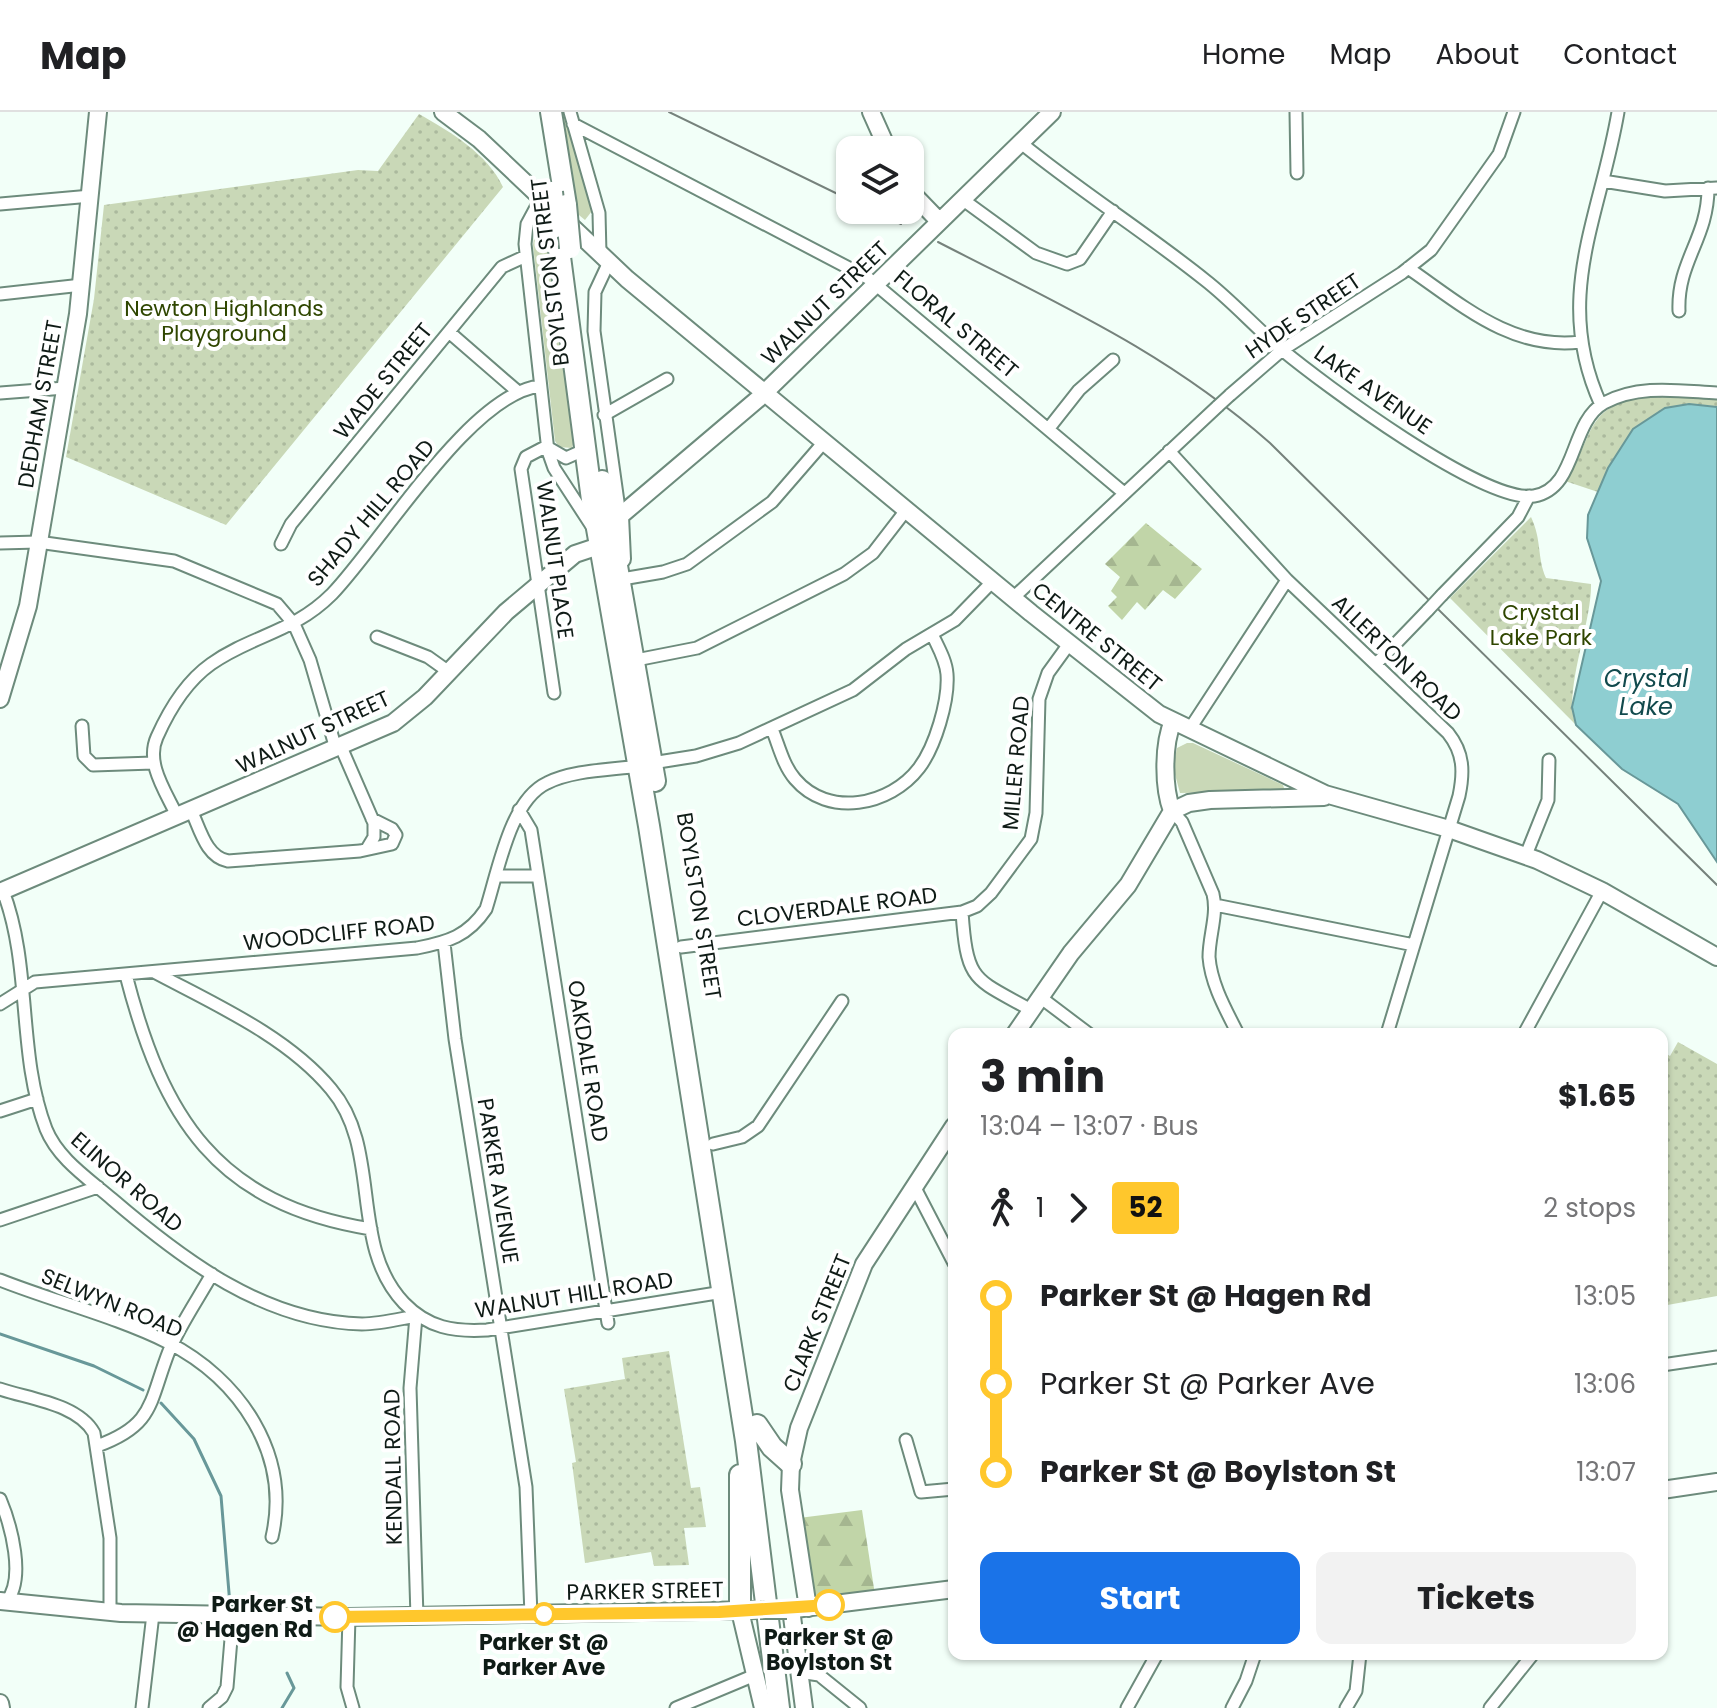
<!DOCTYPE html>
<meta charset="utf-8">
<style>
body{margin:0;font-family:Poppins,sans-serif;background:#f2f2f2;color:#202124;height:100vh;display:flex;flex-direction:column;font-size:30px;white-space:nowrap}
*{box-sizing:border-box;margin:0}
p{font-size:26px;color:#757577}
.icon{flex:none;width:44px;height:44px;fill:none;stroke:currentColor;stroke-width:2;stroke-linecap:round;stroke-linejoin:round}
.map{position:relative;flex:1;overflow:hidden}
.panel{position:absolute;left:948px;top:916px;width:720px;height:632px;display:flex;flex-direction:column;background:#fff;border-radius:16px;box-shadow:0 2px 6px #0004}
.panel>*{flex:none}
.badge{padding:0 16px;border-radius:6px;font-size:28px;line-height:52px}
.buttons{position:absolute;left:836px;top:24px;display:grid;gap:16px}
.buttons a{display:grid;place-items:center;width:88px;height:88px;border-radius:16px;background:#fff;box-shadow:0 2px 6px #0004;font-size:40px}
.map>.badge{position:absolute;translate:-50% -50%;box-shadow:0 0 0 4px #fff}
.legs{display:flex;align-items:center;gap:12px;height:88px;padding:0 32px;font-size:26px}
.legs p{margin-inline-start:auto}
.summary{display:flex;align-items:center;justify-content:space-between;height:136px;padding:0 32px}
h1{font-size:44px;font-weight:700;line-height:60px}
.cta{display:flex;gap:16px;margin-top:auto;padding:16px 32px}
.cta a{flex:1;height:92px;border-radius:16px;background:#1a73e8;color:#fff;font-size:32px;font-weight:700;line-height:92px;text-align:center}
.cta a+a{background:#f2f2f2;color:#202124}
ul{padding:0 32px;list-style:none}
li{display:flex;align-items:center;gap:28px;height:88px;font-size:30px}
li i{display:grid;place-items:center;width:12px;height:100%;margin:0 10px;background:currentColor}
li i::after{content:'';width:20px;height:20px;margin:-10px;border:6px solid;border-radius:50%;background:#fff}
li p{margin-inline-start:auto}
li:first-child i{background:linear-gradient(#0000 50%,currentColor 0)}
li:last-child i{background:linear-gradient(currentColor 50%,#0000 0)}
header{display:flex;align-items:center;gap:48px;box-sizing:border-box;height:112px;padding:0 40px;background:#fff;border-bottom:2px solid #e0e0e0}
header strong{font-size:38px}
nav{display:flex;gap:44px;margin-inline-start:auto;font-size:28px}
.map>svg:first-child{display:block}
.grass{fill:#c9d8b7}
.forest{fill:url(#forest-firs)}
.park{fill:url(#park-dots)}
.water{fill:#8eced1;stroke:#689899;stroke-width:2}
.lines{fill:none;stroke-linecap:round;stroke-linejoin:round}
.stream{stroke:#689899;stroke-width:3}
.street-casing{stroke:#6d8b7c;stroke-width:15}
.secondary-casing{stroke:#6d8b7c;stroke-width:20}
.highway-casing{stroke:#6d8b7c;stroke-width:24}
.street{stroke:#fff;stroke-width:11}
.secondary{stroke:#fff;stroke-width:16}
.highway{stroke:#fff;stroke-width:20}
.tram{stroke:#76827c;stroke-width:2}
.street-bridge-casing{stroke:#6d8b7c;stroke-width:15;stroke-linecap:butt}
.secondary-bridge-casing{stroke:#6d8b7c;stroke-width:20;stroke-linecap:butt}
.highway-bridge-casing{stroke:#6d8b7c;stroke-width:24;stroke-linecap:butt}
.street-bridge{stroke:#fff;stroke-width:11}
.secondary-bridge{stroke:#fff;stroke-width:16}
.highway-bridge{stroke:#fff;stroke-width:20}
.line-1-casing{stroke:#fff;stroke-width:18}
.line-1{stroke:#ffc72c;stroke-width:12}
.stop-1-dot{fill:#fff;stroke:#ffc72c;stroke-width:4}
.labels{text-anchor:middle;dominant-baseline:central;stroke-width:8;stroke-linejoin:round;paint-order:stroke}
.street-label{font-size:22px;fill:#0f1b16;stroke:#fff}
.park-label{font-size:22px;fill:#2f4600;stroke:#fff}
.stop-label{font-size:22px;font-weight:bold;fill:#0f1b16;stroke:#fff}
.water-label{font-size:24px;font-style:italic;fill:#114a4d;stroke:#fff}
</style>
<header>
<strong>Map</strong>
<nav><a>Home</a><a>Map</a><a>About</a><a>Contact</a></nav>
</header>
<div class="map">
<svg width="1717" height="1596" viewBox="0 0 1717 1596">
<defs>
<pattern id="forest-firs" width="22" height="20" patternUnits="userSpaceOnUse" patternTransform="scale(2)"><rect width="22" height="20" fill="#c1d5a8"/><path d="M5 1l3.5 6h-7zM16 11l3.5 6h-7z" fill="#a5b690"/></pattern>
<pattern id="park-dots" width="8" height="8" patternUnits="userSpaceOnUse" patternTransform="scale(2)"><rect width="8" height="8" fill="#c9d8b7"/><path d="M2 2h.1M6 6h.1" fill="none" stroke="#abb99d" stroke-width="1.8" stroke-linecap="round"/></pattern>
</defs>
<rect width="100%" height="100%" fill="#f2fff8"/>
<path class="grass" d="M558 0H564L592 99 585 108 574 99Z
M536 111H548L575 325 572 336 559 335 555 329 533 133Z
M1187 631H1193L1283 673 1285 679 1180 681 1173 655 1177 636Z"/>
<path class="forest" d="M1146 411 1202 457 1175 487 1163 478 1145 498 1137 490 1122 508 1108 494 1117 485 1111 479 1120 465 1105 452Z
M862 1398 875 1483 817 1484 813 1479 799 1406Z"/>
<path class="park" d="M419 2C449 19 488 42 503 75L226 413 66 345 94 187 104 93 358 58 378 59Z
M1657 283 1717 286V295C1673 285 1632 315 1610 352 1605 361 1604 370 1598 380L1565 369C1598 320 1581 292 1657 283Z
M1531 405C1542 428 1537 446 1546 466L1591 472C1592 511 1562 582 1576 613L1450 486Z
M1678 930 1717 952V1184L1662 1194V939L1670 944Z
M669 1239 691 1376 700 1375 706 1415 684 1416 689 1453 654 1454 651 1440 585 1451 572 1351 576 1350 564 1277 625 1267 622 1246Z"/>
<path class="water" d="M1689 292 1717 295V750L1678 692 1622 657 1576 613 1572 595 1601 469 1587 426 1588 403 1608 356 1633 317 1665 296Z"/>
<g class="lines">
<path class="stream" d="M0 1222 94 1254 143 1278
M161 1291 194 1327 221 1384 230 1493
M282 1596 294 1576 287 1561"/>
<defs>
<path id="street" d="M570 0 599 101 600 142
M1296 0 1297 61
M573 12 868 166 1124 381
M1021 31C1080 79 1145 120 1205 168 1232 189 1255 215 1281 237 1322 271 1484 392 1534 384 1578 376 1569 311 1604 291 1639 272 1679 279 1717 281
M1603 69 1665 79 1717 76
M541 86 527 112 525 132 548 339 554 356 593 416
M962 87 1036 141 1067 152 1080 147 1113 99
M0 92 91 84
M609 150 595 180 594 219 620 404
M1408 156C1462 193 1511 238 1580 230
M0 182 82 173
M1679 199C1677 149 1708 127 1708 76
M449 220 517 279
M0 281 65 276
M1230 283 1282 238 1402 161 1431 138 1499 42 1514 0
M1601 293C1552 186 1600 106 1618 0
M604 303 667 267
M1049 316 1079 278 1113 248
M547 334 526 345 521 357 554 581
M547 335 566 346 584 338
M1169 339 1287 468 1448 621C1464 641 1464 660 1459 684L1387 922
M0 431 38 430 174 449 277 492 294 512 310 548 336 637
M281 432 291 412 502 155 526 144
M622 467 663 460 687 452 772 390 824 330
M1442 483 1518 405 1529 384
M1013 486 1218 294
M377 525 428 545 449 560
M636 548 697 536 844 462 873 441 907 397
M1376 552 1428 498
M82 614 84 644 93 653 153 651
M772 617C779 634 783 653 795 667 828 706 890 694 919 656 935 635 949 589 947 562 946 548 938 535 932 522
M1189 618 1287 468
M341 635 374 711V725L368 735
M652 651 696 644 739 631 853 578 906 537 955 508 993 469
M191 698C200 717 206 745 228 749L360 739 392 732 396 723 392 717 372 707
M519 698 531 718 608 1211
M1172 699 1182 710 1213 782C1218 803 1209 823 1209 845 1211 872 1226 898 1238 922
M177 704C166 680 145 651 157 625 169 598 187 569 211 552 252 523 293 521 332 482 382 430 470 282 540 274
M1526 743 1548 688 1549 648
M497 764H538
M3 779C32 854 17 942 46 1017 58 1047 89 1067 112 1087 183 1148 265 1210 362 1212 380 1212 399 1207 416 1204L410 1276 417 1505
M1215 793 1414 833
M962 800C967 871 974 866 1031 898
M444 831 455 927 526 1375 531 1503
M681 835 962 800 977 794 991 781 1031 727 1036 701 1039 587 1048 561 1069 532
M154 860C214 892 287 924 331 977 383 1038 348 1132 404 1191 428 1216 454 1220 487 1218L723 1180
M126 863C163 1006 216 1092 371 1117
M1040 885 1089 922
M0 892 35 870 417 836C448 830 468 824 486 797 498 760 510 688 547 671 573 658 610 658 639 654
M1524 922 1602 779
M0 999 37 987
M713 1032 742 1025 758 1014 842 889
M914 1074 954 1151
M0 1108 98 1075
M0 1168C53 1189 117 1205 167 1230 240 1267 291 1342 272 1425
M1662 1253 1717 1245
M0 1277C30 1287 78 1292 94 1321L110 1426V1500
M906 1328 921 1380 954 1377
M97 1334C155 1313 149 1290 169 1239 180 1213 198 1187 212 1162
M0 1387C11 1413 26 1467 6 1490
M349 1505 347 1575 353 1596
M799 1560 819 1563 860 1596
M142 1596 153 1502
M209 1596 222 1585 227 1575 233 1503
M676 1596 755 1563
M1127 1596 1157 1542
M1232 1596 1246 1569 1255 1542
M1346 1596 1356 1579 1360 1542
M1490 1596 1533 1542"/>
<path id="secondary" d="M443 0 479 27 627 167 1031 501 1159 602 1325 682 1449 717 1537 748 1602 779 1717 845
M871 0 888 38
M910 79 939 109
M622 447 620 404 758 287 1052 0
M0 587 28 494 78 202 98 0
M1172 699C1163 675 1163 632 1173 609
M0 780 393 611 425 585 506 500 575 442 599 434
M1015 922 1071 841 1128 773 1172 699 1189 691 1210 688 1324 685
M1662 1378 1717 1370
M0 1489 121 1501 349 1505 760 1498
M808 1496 790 1378 791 1352 799 1316 864 1152 954 1014
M791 1497 804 1596
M787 1498 954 1477
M740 1499 763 1596
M0 1591 1 1596"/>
<path id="highway" d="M551 0 566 93
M557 122 592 388 649 714 746 1329 779 1596
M602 369 655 669
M757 1313 772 1335 791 1352
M740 1499V1363"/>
</defs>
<use href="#street" class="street-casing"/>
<use href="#secondary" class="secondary-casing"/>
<use href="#highway" class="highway-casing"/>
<use href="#street" class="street"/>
<use href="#secondary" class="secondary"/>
<use href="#highway" class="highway"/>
<path class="tram" d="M669 0 850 88
M871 98 901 112
M938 130C1060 193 1165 239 1270 331L1717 773"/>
<defs>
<path id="street-bridge" d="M1218 294 1230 283
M1428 498 1442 483"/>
<path id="secondary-bridge" d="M760 1498H787"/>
<path id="highway-bridge" d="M552 80 556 115
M566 93 570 136"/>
</defs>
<use href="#street-bridge" class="street-bridge-casing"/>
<use href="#secondary-bridge" class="secondary-bridge-casing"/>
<use href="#highway-bridge" class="highway-bridge-casing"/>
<use href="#street-bridge" class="street-bridge"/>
<use href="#secondary-bridge" class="secondary-bridge"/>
<use href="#highway-bridge" class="highway-bridge"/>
</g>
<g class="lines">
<defs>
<path id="line-1" d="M335 1505 719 1500 829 1493"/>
</defs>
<use href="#line-1" class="line-1-casing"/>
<use href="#line-1" class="line-1"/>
</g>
<g class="stop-1-dot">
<circle cx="829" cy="1493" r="14"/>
<circle cx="544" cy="1502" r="10"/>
<circle cx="335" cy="1505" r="14"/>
</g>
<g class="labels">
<g class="street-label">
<text transform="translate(550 160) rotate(-97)">BOYLSTON STREET</text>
<text transform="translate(825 191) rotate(-44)">WALNUT STREET</text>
<text transform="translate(1303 204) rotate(-34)">HYDE STREET</text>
<text transform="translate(956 212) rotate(40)">FLORAL STREET</text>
<text transform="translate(383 269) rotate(-51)">WADE STREET</text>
<text transform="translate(1373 278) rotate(35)">LAKE AVENUE</text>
<text transform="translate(40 292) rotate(-80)">DEDHAM STREET</text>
<text transform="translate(371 401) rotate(-50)">SHADY HILL ROAD</text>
<text transform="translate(555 448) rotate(82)">WALNUT PLACE</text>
<text transform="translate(1097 525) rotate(39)">CENTRE STREET</text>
<text transform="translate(1397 546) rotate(44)">ALLERTON ROAD</text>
<text transform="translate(313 620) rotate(-25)">WALNUT STREET</text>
<text transform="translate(1016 651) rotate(-85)">MILLER ROAD</text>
<text transform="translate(699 794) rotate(81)">BOYLSTON STREET</text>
<text transform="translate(837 795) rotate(-7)">CLOVERDALE ROAD</text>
<text transform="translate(339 821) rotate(-6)">WOODCLIFF ROAD</text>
<text transform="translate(588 949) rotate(81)">OAKDALE ROAD</text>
<text transform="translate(498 1069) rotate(81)">PARKER AVENUE</text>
<text transform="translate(127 1070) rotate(41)">ELINOR ROAD</text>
<text transform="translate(574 1183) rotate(-9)">WALNUT HILL ROAD</text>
<text transform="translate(112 1191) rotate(22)">SELWYN ROAD</text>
<text transform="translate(817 1211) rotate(-68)">CLARK STREET</text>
<text transform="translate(393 1355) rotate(-91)">KENDALL ROAD</text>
<text transform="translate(645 1479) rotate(-1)">PARKER STREET</text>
</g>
<g class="park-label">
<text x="224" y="196">Newton Highlands<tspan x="224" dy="25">Playground</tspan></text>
<text x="1541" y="500">Crystal<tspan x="1541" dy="25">Lake Park</tspan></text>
</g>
<g class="stop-label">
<text x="313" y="1492" text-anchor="end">Parker St<tspan x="313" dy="25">@ Hagen Rd</tspan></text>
<text x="829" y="1525">Parker St @<tspan x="829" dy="25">Boylston St</tspan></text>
<text x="544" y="1530">Parker St @<tspan x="544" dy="25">Parker Ave</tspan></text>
</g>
<g class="water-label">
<text x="1646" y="566">Crystal<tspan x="1646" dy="28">Lake</tspan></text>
</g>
</g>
</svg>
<div class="buttons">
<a><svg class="icon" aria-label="layers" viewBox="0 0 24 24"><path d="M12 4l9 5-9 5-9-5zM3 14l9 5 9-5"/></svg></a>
</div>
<section class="panel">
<div class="summary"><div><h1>3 min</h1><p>13:04 – 13:07 · Bus</p></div><b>$1.65</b></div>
<div class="legs"><svg class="icon" aria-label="walk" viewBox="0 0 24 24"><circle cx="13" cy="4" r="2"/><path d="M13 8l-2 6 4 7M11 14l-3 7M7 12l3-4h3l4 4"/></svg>1<svg class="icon" aria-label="forward" viewBox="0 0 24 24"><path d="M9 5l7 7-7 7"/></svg><b class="badge" style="background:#ffc72c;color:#111">52</b><p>2 stops</p></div>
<ul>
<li><i style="color:#ffc72c"></i><b>Parker St @ Hagen Rd</b><p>13:05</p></li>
<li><i style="color:#ffc72c"></i><span>Parker St @ Parker Ave</span><p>13:06</p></li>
<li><i style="color:#ffc72c"></i><b>Parker St @ Boylston St</b><p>13:07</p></li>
</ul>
<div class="cta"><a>Start</a><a>Tickets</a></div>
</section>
</div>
